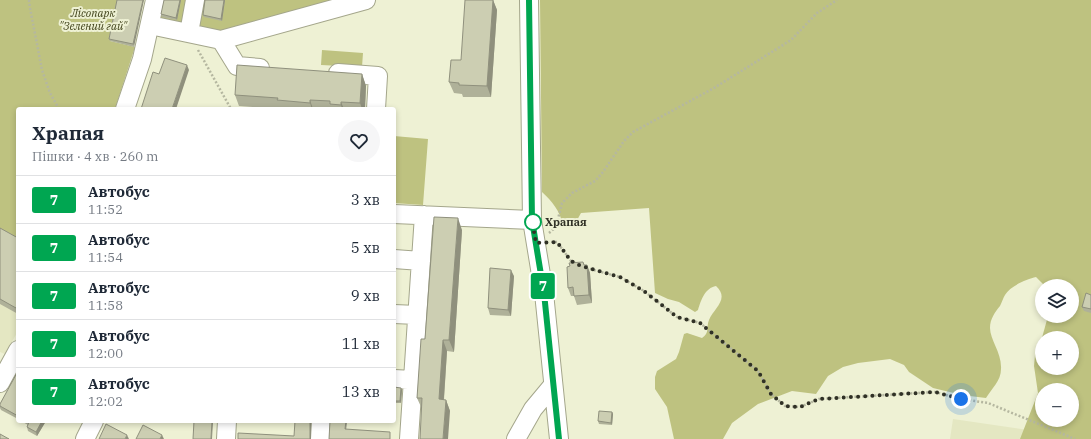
<!DOCTYPE html>
<html lang="uk">
<meta charset="utf-8">
<style>
body{margin:0;font-family:"IBM Plex Serif",serif;background:#f6f6f7;color:#1f2937;height:100vh;display:flex;flex-direction:column;font-size:15px;white-space:nowrap}
*{box-sizing:border-box;margin:0}
p{font-size:13px;color:#747a83}
.icon{flex:none;width:22px;height:22px;fill:none;stroke:currentColor;stroke-width:2;stroke-linecap:round;stroke-linejoin:round}
.map{position:relative;flex:1;overflow:hidden}
.sheet{position:absolute;left:16px;top:107px;width:380px;height:316px;display:flex;flex-direction:column;background:#fff;border-radius:4px;box-shadow:0 2px 6px #0003}
.sheet>*{flex:none}
.badge{padding:0 8px;border-radius:3px;font-size:14px;line-height:26px}
.buttons{position:absolute;left:1035px;top:279px;display:grid;gap:8px}
.buttons a{display:grid;place-items:center;width:44px;height:44px;border-radius:50%;background:#fff;box-shadow:0 2px 6px #0003;font-size:20px}
.you{position:absolute;width:20px;height:20px;margin:-10px;border:3px solid #fff;border-radius:50%;background:#1a73e8;box-shadow:0 0 0 6px #1a73e833}
.map>.badge{position:absolute;translate:-50% -50%;box-shadow:0 0 0 2px #fff}
.round{display:grid;place-items:center;flex:none;width:42px;height:42px;border-radius:21px;background:#f6f6f7}
.head{display:flex;align-items:center;justify-content:space-between;height:68px;padding:0 16px}
h1{font-size:19px;font-weight:700;line-height:30px}
ul{padding:0;list-style:none}
li{display:flex;align-items:center;gap:12px;height:48px;padding:0 16px;border-top:1px solid #e0e1e3}
li div{flex:1}
li b{display:block;font-size:15px}
li em{font-style:normal}
li .badge{min-width:44px;font-weight:700;text-align:center}
.map>svg:first-child{display:block}
.built{fill:#e4e7c2}
.green{fill:#bec280;fill-rule:evenodd}
.lines{fill:none;stroke-linecap:round;stroke-linejoin:round}
.minor-casing{stroke:#a4a68b;stroke-width:20}
.path{stroke:#b5b7a0;stroke-width:2.5;stroke-dasharray:2 2;stroke-linecap:butt}
.minor{stroke:#fff;stroke-width:18}
.wall{fill:#afb199}
.shaded-wall{fill:#8f907d}
.building{fill:#ccceb2;stroke:#8f907d}
.line-casing{stroke:#fff;stroke-width:9}
.line{stroke:#00a651;stroke-width:6}
.walk{stroke:#303126;stroke-width:4;stroke-dasharray:0 7.2}
.stop-dot{fill:#fff;stroke:#00a651;stroke-width:2}
.labels{text-anchor:middle;dominant-baseline:central;stroke-width:4;stroke-linejoin:round;paint-order:stroke}
.park-label{font-size:11px;font-style:italic;fill:#41431b;stroke:#eef1d4}
.stop-label{font-size:11px;font-weight:bold;fill:#303126;stroke:#eef1d4;text-anchor:start}
</style>
<div class="map">
<svg width="1091" height="439" viewBox="0 0 1091 439">
<rect width="100%" height="100%" fill="#eef1d4"/>
<path class="built" d="M0 231 18 240V331L5 354 0 352Z
M953 419 1035 431 1051 439H950Z"/>
<path class="green" d="M0 0H119L110 41 135 47 115 109H18V240L0 231Z
M162 0H353L223 35 158 21Z
M540 0H1091V439H1020L1038 393 1034 366 1035 355 1040 345 1048 316H1072V286H1045L1036 277C1027 279 1010 286 1005 295 1003 298 1002 302 1000 306 995 312 990 319 990 328 990 340 1002 353 1001 369 1001 381 992 388 986 398L962 395 933 388 909 372 904 365 890 359 858 363 843 367 828 376 816 394 792 391 758 404 732 423 723 439H674L667 407 655 389V377L657 371 676 359 679 352 684 334 687 333 702 338C710 333 706 327 709 320 714 308 730 299 716 286 705 288 701 300 698 310L695 312 679 302 668 299 655 293 649 208 581 213 576 222 563 225C560 211 552 201 542 192ZM1042 338H1072V368H1042ZM1042 390H1072V420H1042Z
M322 50 363 53 362 67 321 65Z
M394 136 428 139 423 205 394 203Z"/>
<g class="lines">
<defs>
<path id="minor" d="M529 0 532 220 544 293 559 439
M150 25 221 40 366 0
M189 33 195 0
M221 40 237 66 260 68
M338 73 378 76 376 109
M125 109 142 59 155 0
M394 214 532 220
M394 259 421 261
M394 314 417 315
M394 379 413 380
M0 383 18 350
M85 439 94 421
M226 439 227 421
M320 439 321 421
M409 439 424 215
M516 439 533 409 553 385"/>
</defs>
<use href="#minor" class="minor-casing"/>
<path class="path" d="M29 0 30 8 42 70 50 93 59 109
M198 50 231 109
M549 233 556 227 562 203 572 193 595 181 603 172 624 141 633 132 714 88 791 40 817 13 837 0
M551 242H557L571 261 576 263
M586 268 620 277 644 291 677 317 700 323 758 371 771 394 785 406 800 407 819 399 935 392 961 399 988 403 1075 439"/>
<use href="#minor" class="minor"/>
</g>
<path class="wall" d="M117 0 134 47 110 41 109 39Z
M181 0 177 20 162 17 161 14Z
M225 0 222 21 204 17 203 15Z
M493 0 497 10 491 97H463L462 94 454 93 449 82Z
M362 74 366 86 365 109H281L239 106 235 95Z
M0 228 18 238V314L0 304Z
M462 230 454 352 447 351 444 400H446L450 411 422 409 417 398 425 339Z
M585 265H587L590 273 592 303 577 305 574 296H571L568 288Z
M514 276 511 316 490 315 488 308Z
M1091 295V313L1084 311 1082 307Z
M18 371V419L1 410 0 408V404Z
M394 387 402 390 401 403H394Z
M612 412 613 414 612 425 599 424 598 421Z
M21 421H46L37 436 28 431 27 427 28 425Z"/>
<path class="shaded-wall" d="M143 0H144L134 47 133 44Z
M180 0H181L177 20 176 18Z
M224 0H225L222 21 221 19Z
M493 0 497 10 491 97 487 86Z
M187 65 189 70 176 109H172Z
M362 74 366 86 365 109H362L360 103Z
M310 100 313 109H312L310 103Z
M341 102 344 109H342L341 105Z
M458 218 462 230 454 352 449 340Z
M587 265 590 273 592 303 589 295Z
M511 270 514 276 511 316 508 310Z
M18 305V312L16 308Z
M443 340 447 351 443 411 439 399Z
M401 388 402 390 401 403 400 401Z
M446 400 450 411 448 439H443Z
M612 412 613 414 612 425 611 423Z
M42 421H46L37 436 36 432Z
M212 421H213L212 439H211Z
M310 421H311V439H310Z
M346 421H347L346 431 345 429Z
M127 435 129 439H125Z
M162 435 164 439H160Z"/>
<path class="building" d="M117 0H143L133 44 109 39Z
M164 0H180L176 18 161 14Z
M205 0H224L221 19 203 15Z
M465 0H493L487 86 459 85V83L449 82 451 60H461Z
M165 58 187 65 172 109H141L153 72 159 74Z
M237 65 362 74 360 103 341 102V105L330 104V101L310 100V103L277 100 278 98 235 95Z
M434 217 458 218 449 340H443L439 399 446 400 443 439H420L422 398H417L421 339H425Z
M0 228 18 238V305L16 308 0 299Z
M583 262 584 265H587L589 295 574 296 573 287 568 288 567 267 570 266 569 263Z
M490 268 511 270 508 310 488 308Z
M1086 293 1091 295V309L1082 307Z
M18 371V416L0 406V404Z
M394 387 401 388 400 401H394Z
M599 411 612 412 611 423 598 421Z
M27 421H42L36 432 27 427 29 422Z
M194 421H212L211 439H193Z
M295 421H310V439H238V433L294 436Z
M330 421H346L345 429 390 432V439H329Z
M106 424 127 435 125 439H99Z
M143 425 162 435 160 439H136Z
M0 434 9 439H0Z"/>
<g class="lines">
<defs>
<path id="line" d="M529 0 532 220 544 293 559 439"/>
</defs>
<use href="#line" class="line-casing"/>
<use href="#line" class="line"/>
<path class="walk" d="M533 222 532 220 536 243 557 242 571 261 581 266 620 277 644 291 677 317 700 323 758 371 771 394 785 406 800 407 819 399 935 392 961 399"/>
</g>
<circle class="stop-dot" cx="533" cy="222" r="8"/>
<g class="labels">
<g class="park-label">
<text x="93" y="13">Лісопарк<tspan x="93" dy="13">"Зелений гай"</tspan></text>
</g>
<g class="stop-label">
<text x="545" y="222">Храпая</text>
</g>
</g>
</svg>
<div class="buttons">
<a><svg class="icon" aria-label="layers" viewBox="0 0 24 24"><path d="M12 4l9 5-9 5-9-5zM3 14l9 5 9-5"/></svg></a>
<a>+</a>
<a>−</a>
</div>
<div class="you" style="left:961px;top:399px"></div>
<b class="badge" style="left:543px;top:286px;background:#00a651;color:#fff">7</b>
<section class="sheet">
<div class="head"><div><h1>Храпая</h1><p>Пішки · 4 хв · 260 m</p></div><a class="round"><svg class="icon" aria-label="heart" viewBox="0 0 24 24"><path d="M12 20l-8-8c-3-5 5-10 8-4 3-6 11-1 8 4z"/></svg></a></div>
<ul>
<li><span class="badge" style="background:#00a651;color:#fff">7</span><div><b>Автобус</b><p>11:52</p></div><em>3 хв</em></li>
<li><span class="badge" style="background:#00a651;color:#fff">7</span><div><b>Автобус</b><p>11:54</p></div><em>5 хв</em></li>
<li><span class="badge" style="background:#00a651;color:#fff">7</span><div><b>Автобус</b><p>11:58</p></div><em>9 хв</em></li>
<li><span class="badge" style="background:#00a651;color:#fff">7</span><div><b>Автобус</b><p>12:00</p></div><em>11 хв</em></li>
<li><span class="badge" style="background:#00a651;color:#fff">7</span><div><b>Автобус</b><p>12:02</p></div><em>13 хв</em></li>
</ul>
</section>
</div>
